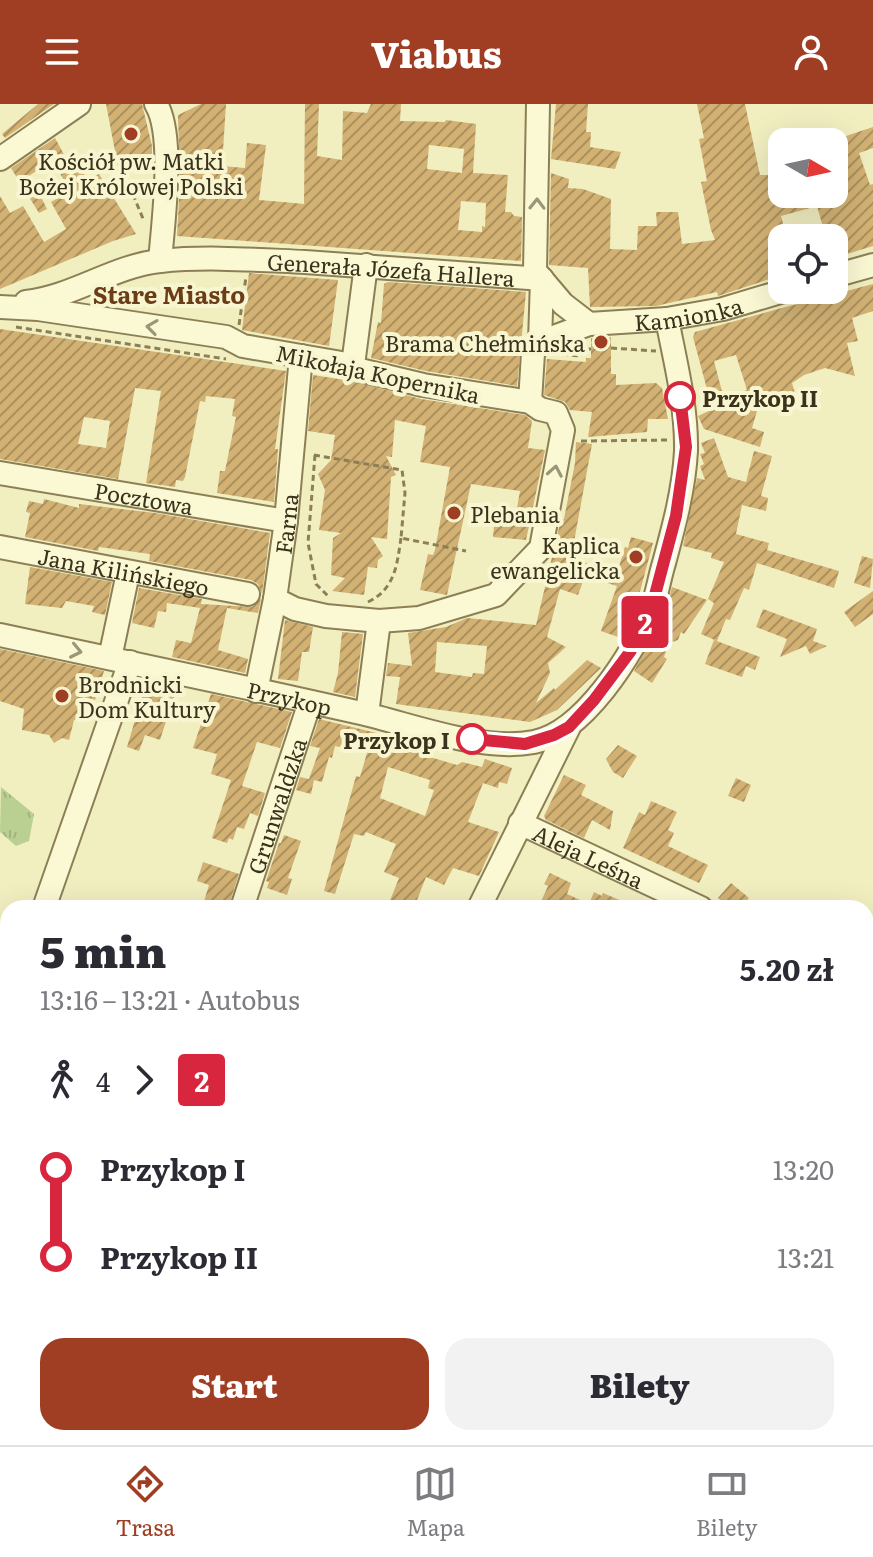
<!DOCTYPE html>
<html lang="pl">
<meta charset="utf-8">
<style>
body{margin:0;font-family:Literata,serif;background:#f2f2f3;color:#2b2b33;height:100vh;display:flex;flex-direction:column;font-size:30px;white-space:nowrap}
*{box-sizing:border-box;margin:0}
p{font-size:26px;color:#7c7c81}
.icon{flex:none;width:44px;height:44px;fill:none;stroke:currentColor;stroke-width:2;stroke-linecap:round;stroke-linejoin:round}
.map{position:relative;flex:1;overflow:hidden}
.panel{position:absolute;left:0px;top:796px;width:874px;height:546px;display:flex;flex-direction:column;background:#fff;border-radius:24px 24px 0 0;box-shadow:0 8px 32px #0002}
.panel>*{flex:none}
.badge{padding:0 16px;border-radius:6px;font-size:28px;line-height:52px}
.needle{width:52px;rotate:99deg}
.buttons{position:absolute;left:768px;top:24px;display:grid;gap:16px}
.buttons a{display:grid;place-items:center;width:80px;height:80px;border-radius:16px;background:#fff;box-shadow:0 8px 32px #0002;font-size:40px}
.map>.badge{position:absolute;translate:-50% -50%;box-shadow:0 0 0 4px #fff}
.legs{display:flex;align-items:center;gap:12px;height:88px;padding:0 40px;font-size:26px}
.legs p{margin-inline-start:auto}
.head{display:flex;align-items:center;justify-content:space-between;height:136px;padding:0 40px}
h1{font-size:44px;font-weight:800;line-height:60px}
.primary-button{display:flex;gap:16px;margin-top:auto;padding:16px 40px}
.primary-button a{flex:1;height:92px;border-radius:24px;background:#9f3e22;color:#fff;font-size:32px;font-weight:800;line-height:92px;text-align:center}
.primary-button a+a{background:#f2f2f3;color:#2b2b33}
ul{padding:0 40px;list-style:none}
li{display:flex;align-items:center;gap:28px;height:88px;font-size:30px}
li i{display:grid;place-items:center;width:12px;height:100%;margin:0 10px;background:currentColor}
li i::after{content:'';width:20px;height:20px;margin:-10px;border:6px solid;border-radius:50%;background:#fff}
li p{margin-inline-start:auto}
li:first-child i{background:linear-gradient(#0000 50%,currentColor 0)}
li:last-child i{background:linear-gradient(currentColor 50%,#0000 0)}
header{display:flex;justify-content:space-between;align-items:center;height:104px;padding:0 40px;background:#9f3e22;color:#fff;font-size:36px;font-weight:800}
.tab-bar{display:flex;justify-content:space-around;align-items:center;height:112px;border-top:2px solid #e1e1e2;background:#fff;font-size:22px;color:#7c7c81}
.tab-bar a{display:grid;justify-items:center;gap:4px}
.tab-bar .current{color:#9f3e22}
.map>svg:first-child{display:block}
.farmland{fill:url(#farmland-furrows)}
.grass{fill:url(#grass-tufts)}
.wetland{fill:url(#wetland-marsh)}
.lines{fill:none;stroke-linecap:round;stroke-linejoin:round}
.stream{stroke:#699291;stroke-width:5}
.building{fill:url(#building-hatch);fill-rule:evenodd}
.minor-casing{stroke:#8c7f56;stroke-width:26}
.path{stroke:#8c7f56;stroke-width:3;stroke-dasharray:6 4;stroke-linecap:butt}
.minor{stroke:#fbf9d4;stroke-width:22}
.oneway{stroke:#9a9678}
.line-1-casing{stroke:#fff;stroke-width:18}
.line-1{stroke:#d7263d;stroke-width:12}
.poi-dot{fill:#9f3e22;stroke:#f8f6d0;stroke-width:3}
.stop-1-dot{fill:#fff;stroke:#d7263d;stroke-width:4}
.labels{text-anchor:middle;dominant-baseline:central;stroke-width:8;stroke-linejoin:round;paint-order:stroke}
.poi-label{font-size:22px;fill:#3a321c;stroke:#f8f6d0;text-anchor:end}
.street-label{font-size:22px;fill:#3a321c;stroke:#f8f6d0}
.stop-label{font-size:22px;font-weight:bold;fill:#3a321c;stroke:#f8f6d0;text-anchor:start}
.neighbourhood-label{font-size:24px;font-weight:bold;fill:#6a3d18;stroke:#f8f6d0}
</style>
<header><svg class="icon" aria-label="menu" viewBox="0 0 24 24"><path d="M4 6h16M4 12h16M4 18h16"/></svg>Viabus<svg class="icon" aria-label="person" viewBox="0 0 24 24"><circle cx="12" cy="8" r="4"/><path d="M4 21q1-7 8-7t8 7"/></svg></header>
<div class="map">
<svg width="873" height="1341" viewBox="0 0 873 1341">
<defs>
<pattern id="farmland-furrows" width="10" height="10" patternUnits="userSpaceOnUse" patternTransform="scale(2)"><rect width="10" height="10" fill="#e3e7ac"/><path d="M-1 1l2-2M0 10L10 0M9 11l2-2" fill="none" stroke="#c4c793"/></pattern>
<pattern id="grass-tufts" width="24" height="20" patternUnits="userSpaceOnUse" patternTransform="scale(2)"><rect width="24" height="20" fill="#bad093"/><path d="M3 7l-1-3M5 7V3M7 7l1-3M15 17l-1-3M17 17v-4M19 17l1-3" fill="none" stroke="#a1b37e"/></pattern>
<pattern id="wetland-marsh" width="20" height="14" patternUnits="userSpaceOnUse" patternTransform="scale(2)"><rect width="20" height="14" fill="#bad093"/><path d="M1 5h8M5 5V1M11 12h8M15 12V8" fill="none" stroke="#a1b37e"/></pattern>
<pattern id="building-hatch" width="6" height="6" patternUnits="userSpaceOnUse" patternTransform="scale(2)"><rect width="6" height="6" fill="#d2b173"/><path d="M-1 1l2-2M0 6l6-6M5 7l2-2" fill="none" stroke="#ab915e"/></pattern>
</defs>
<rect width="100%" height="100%" fill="#f1eec0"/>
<path class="farmland" d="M0 1043 8 1044V1201L0 1195Z"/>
<path class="grass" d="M1 683 34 710 29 737 16 742 0 728Z
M0 1197 8 1203V1334H330L328 1341H0Z"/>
<path class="wetland" d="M873 849V953L866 944V856Z
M866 1011 873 1018V1211L866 1216Z
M866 1236 873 1246V1341H681L671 1334H866Z"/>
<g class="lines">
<path class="stream" d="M866 1072 873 1082
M866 1167 873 1160
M674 1334 679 1337 701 1334"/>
</g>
<path class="building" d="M38 0H54L5 34 2 30Z
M106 0H142L152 42V62L119 68Z
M201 0H226L222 62 245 64 247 39 266 41 259 96 283 98 304 100 305 0H319L317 52 342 56 343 7 367 9 371 0H401L400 17 445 18 446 16 476 20 473 69 508 71 505 108H511L514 112 522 113 521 157 177 132 180 77 178 11ZM429 41 464 45 462 69 427 65ZM461 97 486 99 485 123 482 122V128L458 126Z
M556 0H588L586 28H591L590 43 621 48 615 65 551 55Z
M697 0H745L760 71H773L777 90H834V36L873 23V44L859 49 870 81 873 80V142L834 154V134H826L817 102 781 112 787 134H782V171L718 192 717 188 656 202 590 203 588 164 549 161 551 69 569 75 568 84 583 85 611 95 610 145 637 146 638 122H657L656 108H678L682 140 715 136 711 126 701 78 707 77 699 35 704 34Z
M55 34 67 56 75 52 87 76 99 70 136 130 113 137 0 185V92L10 109 23 102 44 138 66 125 51 98 70 87 53 57 30 71 47 105 39 109 11 64Z
M249 169 338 176 329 242 242 226Z
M388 178 526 188 517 282 426 267 371 254 378 218 381 219 384 180Z
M873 180V207L852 214 858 237 847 239 855 272 825 264 804 271 792 279 796 293 774 298 762 290 752 324 764 328 760 343 704 325 698 312 711 306 709 301 711 300 693 233 695 228 789 202 836 192 835 190ZM736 251 747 286 724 295 714 257Z
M0 225 286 267 275 345H278L274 398 217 389 220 367H225L236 313 232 312 235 295 206 292 205 298 200 297 185 373 183 377 176 376 175 383 146 379 161 287 135 284 118 375 0 355ZM84 313 110 317 106 344 78 340Z
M611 233V270H616V281L656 279 662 284 668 315H648L647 328 588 333 592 308 570 306 565 298 544 291 547 255 586 258V254H591V234Z
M313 271 351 277 421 295 525 311 532 317 528 344 545 346 526 436 493 433 495 412 515 415 520 387 471 380 447 491 420 486 428 450 433 451 435 446 450 363 420 358 426 322 395 316 392 353 386 352 396 371 391 373 387 435 371 433 383 452 378 456 377 464 368 463 364 491 332 487 345 474 331 471 333 434 341 429 319 426 325 386 318 370 331 356 335 331 308 327Z
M714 334 728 373 746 378 754 347 772 352 761 392 768 394 766 407 742 401 736 430 769 439 767 446 839 467 834 484 757 459 749 486 744 484 730 516 726 515 717 537 701 530 714 499 708 495 724 458 711 454 712 449 683 442 697 374 705 376 700 362 704 360 700 350 705 349 701 339Z
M576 338 592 340 571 454 617 469 625 443 628 444 631 433 653 439 638 495 621 534 601 527 617 482 585 472 578 491 560 485 547 533 566 543 548 559 550 569 536 599 554 584 555 586 587 556 601 564 557 606 530 618 396 600 400 573 386 572 388 559 412 562 408 529 446 523 467 514 536 521 561 415H564L575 359ZM437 538 487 542 484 570 473 569 472 573 435 568Z
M44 395 79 404V400L155 409 270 429 262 490 258 480 251 476 149 457 150 450 99 443 98 447 25 433 30 409 26 408 29 397 43 400Z
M862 452 873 455 870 484 854 479Z
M30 463 112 478 105 511 92 508 94 502 66 497 62 504 25 500Z
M672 483 707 496 684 530 681 528 678 536 669 539 664 553 667 555 652 579 634 567 664 512Z
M139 484 202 495 200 504 167 499 166 508 158 507 154 524 132 519Z
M873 487V510L855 523 844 508Z
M261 495 258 509 227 504 218 546 248 555 245 569 172 553 176 536 191 539 201 500 252 503Z
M763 505 817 525 813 537 827 542 810 550 806 542 780 553 787 535 756 523Z
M285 516 313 523 309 548H302L298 577 278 575Z
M342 528 363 530 355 593 333 588 338 569Z
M714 536 760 553 755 566 746 562 742 573 705 560Z
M0 545 104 567 95 596 83 593 79 614 74 616 69 636 62 634 54 639 49 631 22 626 24 605 0 597Z
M147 576 177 583 160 636 145 631 139 647 127 643Z
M211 590 292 608 280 644 257 638 242 682 265 689 258 712 250 709 244 725 237 723 233 736 229 734 227 739 212 734 231 676 211 670 217 650 193 644Z
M319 615 426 641 423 651 457 661 462 658 482 663 485 655 512 664 507 680 499 678 498 684 483 679 468 718 499 728 479 772 453 764 444 781 426 773 414 804H387L399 774 384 768 396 740 366 728 364 732 354 730 335 790 324 787 356 672 360 673 367 649 335 642 332 654 329 653 322 678 314 676 311 690 296 686 300 673 309 675 320 644 310 642ZM388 663 430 676 428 684 434 686 425 712 380 694Z
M618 641 637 652 623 674 613 668 606 655Z
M564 671 586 681 581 691 613 707 610 726 592 716 584 734 546 716 544 712Z
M736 674 751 681 744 698 728 692Z
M651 697 677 708 668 726 674 729 668 742 708 761 699 779 623 744 639 708 645 711Z
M284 731 301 737 288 774 292 775 287 791 267 784 269 778 266 777 279 739H281Z
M203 758 239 770 228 804H202L209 781 197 777Z
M550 769 571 779 567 790 589 800 594 788 602 792 603 789 638 804H538L548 782 544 780Z
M731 779 749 794 740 804H729L718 794Z"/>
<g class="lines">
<defs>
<g id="minor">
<path d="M156 0C175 31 163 120 160 157"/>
<path d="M538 0 535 167 563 200 589 220"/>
<path d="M0 55 79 0"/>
<path d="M834 172 873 161"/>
<path id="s1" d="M26 198C73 193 113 162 160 157 207 152 258 156 305 158 384 163 463 169 542 175"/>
<path d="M0 203 38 205 226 233 243 242 353 261 360 266 423 281 530 298 540 305 556 309 563 326 541 444 496 491 419 514 379 517 326 512 295 505 275 495"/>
<path id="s2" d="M540 238 589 220 667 215 723 205 787 186"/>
<path d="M353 261 366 161"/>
<path d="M530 298 533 249 540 238 542 175"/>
<path id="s3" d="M0 369 286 417"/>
<path id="s4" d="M0 443 248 490"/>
<path id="s5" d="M0 531C121 556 241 582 361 609 413 621 481 648 534 638 583 629 633 550 651 506 657 492 659 475 664 459 674 422 684 385 686 347 687 303 675 257 667 215"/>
<path d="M110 554 128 469"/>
<path id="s6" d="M256 587 275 495 286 417 301 252"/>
<path d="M367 610 379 517"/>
<path id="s7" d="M520 719 701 804"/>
<path d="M44 804 130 558"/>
<path id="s8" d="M242 804 310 598"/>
<path d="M479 804 569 623"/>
<path d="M866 974 873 982"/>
<path d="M350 1341 351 1334"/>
</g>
</defs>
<use href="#minor" class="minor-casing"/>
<path class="path" d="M129 81 144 117
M239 221 246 173
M16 223 226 255
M611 244 656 247
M562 250 579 252 585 245H591
M581 337 669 336
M314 351 402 366 405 389 401 434 466 447
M315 351 308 439 316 480 329 493
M368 498C395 485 397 461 401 434"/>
<use href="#minor" class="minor"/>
</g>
<defs><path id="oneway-chevron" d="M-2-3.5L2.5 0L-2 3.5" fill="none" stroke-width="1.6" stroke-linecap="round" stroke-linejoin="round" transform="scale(2)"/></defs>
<g class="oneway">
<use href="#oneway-chevron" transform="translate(537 100) rotate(-89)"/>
<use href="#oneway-chevron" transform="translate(152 223) rotate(-172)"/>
<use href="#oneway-chevron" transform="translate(555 367) rotate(-80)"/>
<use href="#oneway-chevron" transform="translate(76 547) rotate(12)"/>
</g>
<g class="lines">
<defs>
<path id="line-1" d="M472 635 525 640 554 631 569 623 594 596 630 548 651 506 676 412 686 343 680 293"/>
</defs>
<use href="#line-1" class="line-1-casing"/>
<use href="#line-1" class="line-1"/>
</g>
<g class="poi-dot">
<circle cx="131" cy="30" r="8"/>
<circle cx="601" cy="238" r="8"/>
<circle cx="454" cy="409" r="8"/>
<circle cx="636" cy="453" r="8"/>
<circle cx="62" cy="592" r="8"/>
</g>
<g class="stop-1-dot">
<circle cx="680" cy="293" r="14"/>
<circle cx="472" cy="635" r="14"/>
</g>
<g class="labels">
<g class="poi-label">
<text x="131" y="56" text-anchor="middle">Kościół pw. Matki<tspan x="131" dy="25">Bożej Królowej Polski</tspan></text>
<text x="585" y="238">Brama Chełmińska</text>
<text x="470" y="409" text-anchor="start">Plebania</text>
<text x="620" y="440">Kaplica<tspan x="620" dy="25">ewangelicka</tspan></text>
<text x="78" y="579" text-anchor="start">Brodnicki<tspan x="78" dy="25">Dom Kultury</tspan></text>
</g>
<g class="street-label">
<text stroke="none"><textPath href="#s1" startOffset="372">Generała Józefa Hallera</textPath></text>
<text stroke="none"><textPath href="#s2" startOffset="152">Kamionka</textPath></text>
<text transform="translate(378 269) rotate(12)">Mikołaja Kopernika</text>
<text stroke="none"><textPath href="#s3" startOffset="146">Pocztowa</textPath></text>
<text stroke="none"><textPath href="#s6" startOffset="170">Farna</textPath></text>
<text stroke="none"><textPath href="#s4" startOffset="126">Jana Kilińskiego</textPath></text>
<text stroke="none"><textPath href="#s5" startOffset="296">Przykop</textPath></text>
<text stroke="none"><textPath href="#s8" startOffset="108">Grunwaldzka</textPath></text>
<text stroke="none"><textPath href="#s7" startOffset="76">Aleja Leśna</textPath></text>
</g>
<g class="stop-label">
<text x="702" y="293">Przykop II</text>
<text x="450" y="635" text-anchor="end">Przykop I</text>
</g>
<g class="neighbourhood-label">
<text x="169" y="189">Stare Miasto</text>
</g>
</g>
</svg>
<div class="buttons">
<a><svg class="needle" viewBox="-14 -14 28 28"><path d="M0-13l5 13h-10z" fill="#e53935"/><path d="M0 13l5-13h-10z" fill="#7c7c81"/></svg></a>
<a><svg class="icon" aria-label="locate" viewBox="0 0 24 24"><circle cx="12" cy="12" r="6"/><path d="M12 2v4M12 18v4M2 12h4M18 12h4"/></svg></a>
</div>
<b class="badge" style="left:645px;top:518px;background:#d7263d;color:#fff">2</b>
<section class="panel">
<div class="head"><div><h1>5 min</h1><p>13:16 – 13:21 · Autobus</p></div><b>5.20 zł</b></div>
<div class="legs"><svg class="icon" aria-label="walk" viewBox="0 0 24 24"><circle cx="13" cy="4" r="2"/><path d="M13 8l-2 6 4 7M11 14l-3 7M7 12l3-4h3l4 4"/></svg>4<svg class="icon" aria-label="forward" viewBox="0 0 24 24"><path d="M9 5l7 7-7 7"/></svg><b class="badge" style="background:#d7263d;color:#fff">2</b></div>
<ul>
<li><i style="color:#d7263d"></i><b>Przykop I</b><p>13:20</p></li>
<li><i style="color:#d7263d"></i><b>Przykop II</b><p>13:21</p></li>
</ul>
<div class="primary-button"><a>Start</a><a>Bilety</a></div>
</section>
</div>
<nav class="tab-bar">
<a class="current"><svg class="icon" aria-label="directions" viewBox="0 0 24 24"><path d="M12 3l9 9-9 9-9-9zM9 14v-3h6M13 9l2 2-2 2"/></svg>Trasa</a>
<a><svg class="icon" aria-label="map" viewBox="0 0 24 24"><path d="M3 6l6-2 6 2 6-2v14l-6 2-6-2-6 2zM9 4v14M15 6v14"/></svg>Mapa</a>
<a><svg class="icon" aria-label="tickets" viewBox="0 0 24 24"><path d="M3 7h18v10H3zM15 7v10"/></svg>Bilety</a>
</nav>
